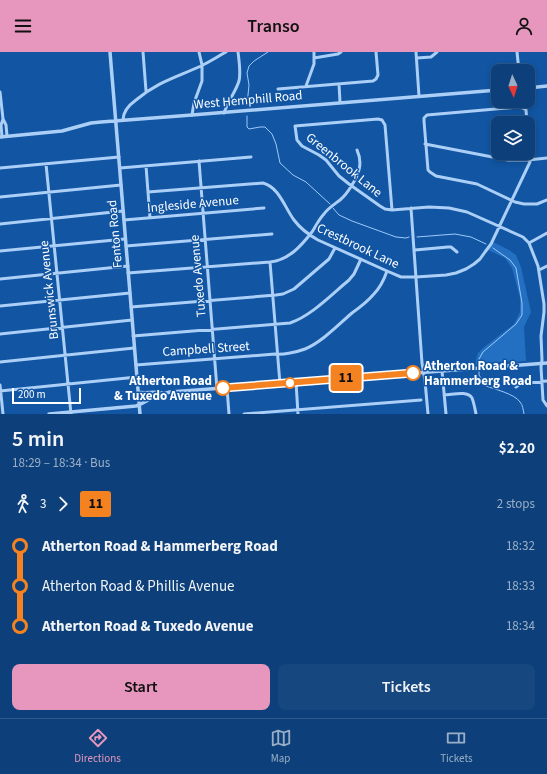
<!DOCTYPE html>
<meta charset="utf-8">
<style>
body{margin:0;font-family:"Source Sans 3",sans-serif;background:#16477f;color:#f1f3f6;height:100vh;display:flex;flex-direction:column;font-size:15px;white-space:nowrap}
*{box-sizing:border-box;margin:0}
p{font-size:13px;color:#9aafc7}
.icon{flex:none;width:22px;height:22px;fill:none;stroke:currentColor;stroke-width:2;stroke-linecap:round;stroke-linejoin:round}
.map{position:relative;height:362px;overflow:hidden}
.details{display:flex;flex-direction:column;background:#0d407a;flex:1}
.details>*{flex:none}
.badge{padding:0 8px;border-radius:3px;font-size:14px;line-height:26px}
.needle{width:26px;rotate:176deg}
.fabs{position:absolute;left:491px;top:12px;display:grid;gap:8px}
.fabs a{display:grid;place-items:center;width:44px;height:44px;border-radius:8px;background:#0d407a;box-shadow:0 2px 6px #0003,0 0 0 1px #2d598b;font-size:20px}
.scale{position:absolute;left:12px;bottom:10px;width:69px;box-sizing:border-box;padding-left:4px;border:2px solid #fff;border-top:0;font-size:11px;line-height:14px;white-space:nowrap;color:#fff;-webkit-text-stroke:3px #1155a3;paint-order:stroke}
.map>.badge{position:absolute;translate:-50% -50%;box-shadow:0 0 0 2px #fff}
.legs{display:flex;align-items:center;gap:6px;height:44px;padding:0 12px;font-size:13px}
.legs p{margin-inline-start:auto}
.headline{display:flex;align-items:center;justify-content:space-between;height:68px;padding:0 12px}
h1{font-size:22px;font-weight:600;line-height:30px}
.primary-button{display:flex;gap:8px;margin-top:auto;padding:8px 12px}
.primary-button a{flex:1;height:46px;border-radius:8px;background:#e797bd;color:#111;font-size:16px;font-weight:600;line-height:46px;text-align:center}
.primary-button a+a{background:#16477f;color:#f1f3f6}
ul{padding:0 12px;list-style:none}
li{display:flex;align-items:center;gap:14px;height:40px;font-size:15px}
li i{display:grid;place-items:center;width:6px;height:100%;margin:0 5px;background:currentColor}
li i::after{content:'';width:10px;height:10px;margin:-5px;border:3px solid;border-radius:50%;background:#0d407a}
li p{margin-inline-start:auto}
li:first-child i{background:linear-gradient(#0000 50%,currentColor 0)}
li:last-child i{background:linear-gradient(currentColor 50%,#0000 0)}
header{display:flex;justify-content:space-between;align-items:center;height:52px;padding:0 12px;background:#e797bd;color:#111;font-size:18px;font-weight:600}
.menu{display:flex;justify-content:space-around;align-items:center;height:56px;border-top:1px solid #2d598b;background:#0d407a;font-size:11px;color:#9aafc7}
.menu a{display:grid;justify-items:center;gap:2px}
.menu .selected{color:#e797bd}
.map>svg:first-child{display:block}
.green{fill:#236fc1}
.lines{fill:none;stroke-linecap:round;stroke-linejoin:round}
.stream{stroke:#9dcaf9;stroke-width:1}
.minor{stroke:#abcff6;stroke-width:3}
.tertiary{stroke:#abcff6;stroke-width:3.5}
.line-1-casing{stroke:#fff;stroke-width:9}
.line-1{stroke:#f58220;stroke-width:6}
.stop-1-dot{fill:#fff;stroke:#f58220;stroke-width:2}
.labels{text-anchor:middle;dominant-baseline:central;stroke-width:3;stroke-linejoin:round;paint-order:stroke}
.street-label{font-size:13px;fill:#fff;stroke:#1155a3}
.stop-label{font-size:13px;font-weight:bold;fill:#fff;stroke:#1155a3;text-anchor:start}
</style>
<header><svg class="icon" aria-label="menu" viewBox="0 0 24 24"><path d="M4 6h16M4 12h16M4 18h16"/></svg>Transo<svg class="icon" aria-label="person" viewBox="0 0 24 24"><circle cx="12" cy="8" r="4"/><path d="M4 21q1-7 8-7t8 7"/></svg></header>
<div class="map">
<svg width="547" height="362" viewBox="0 0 547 362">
<rect width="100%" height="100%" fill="#1155a3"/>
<path class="green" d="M493 190 509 198 516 203 521 215 531 260 524 275 526 309 513 310 506 309 491 312 476 313V308L478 301 483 296 514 272 520 260V246L512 216 505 206 488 198Z"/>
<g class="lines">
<path class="stream" d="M247 53 249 33 247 21 249 14 254 9 268 0
M247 64V75L249 77 260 75H265L272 82 276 92 280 111 293 123 306 130 330 152
M333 156 339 163 352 169 396 185 406 186 409 185
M417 185 455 182 471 185 486 192
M479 314V307L483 300 516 272 522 263V251L516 216 510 208 493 196
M479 317V323L486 334C494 337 515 342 520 350 523 353 523 358 524 362"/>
<path class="minor" d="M143 0 146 39
M416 0 419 44
M517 0 519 19
M314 6 338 2 341 0
M417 6 431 5 437 0
M339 32 340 50
M306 34 314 12V0
M278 37 373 29 376 27 378 23 376 0
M0 40 3 67 6 73 7 84
M224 61C228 49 236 39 239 29 241 21 239 8 238 0
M192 63 194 51 202 29V13L199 0
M123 68C123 59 129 53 136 48 157 30 177 25 201 14 209 10 217 5 226 0
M527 71 526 58 523 56 518 55 427 63 424 66V69L428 118 430 120 436 124 477 132 515 150 524 152H537L547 148
M2 85 1 73 3 67
M497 90 498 93
M425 92 508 108H528L547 106
M496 106 498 96
M199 109 217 337
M46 112 71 362
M146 114 150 166
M0 116 119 105
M120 116 251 105
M148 140 263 131C279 135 285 156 294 168 300 176 309 183 318 188L387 219 401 225H416L446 223 456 221 466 217 474 212 480 207 485 200 491 192 530 110V107L528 77
M0 145 121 133
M411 156 422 311 425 329 428 362
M392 158 385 73 382 68 378 67 295 74 297 88 302 94 319 103 326 108 339 124 349 132 380 154 385 157 392 158 429 155 449 156 467 160 523 185 529 191 538 214 544 252V260L541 284 542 308 541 315 543 348 547 354
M124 168 264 156
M0 172 123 159
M529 191 547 181
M126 194 272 182
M415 198 448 195H451L457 200
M0 199 125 187
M270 210 280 332
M539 218 547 214
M128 221 270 210C289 208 301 194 312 180 316 174 319 167 324 162 328 156 335 152 340 148 345 144 349 138 352 133 359 122 363 111 357 98
M0 227 128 214
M0 254 130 241
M131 255 276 243 283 242 294 237 329 207 335 196
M0 282 132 268
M133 284 290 271C311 264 331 243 349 228L354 222 361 207
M0 310 134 296
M136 313 275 302C283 303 297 300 305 297 322 290 338 273 352 261 359 256 367 250 373 243 379 237 384 228 387 219
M442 319 446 362
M296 330 298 362
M0 333 3 362
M516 335 521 331 547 329
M227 336 229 362
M0 339 137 325
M444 343C452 343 467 338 472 346 474 351 475 357 476 362
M244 362 421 348"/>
<path class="tertiary" d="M110 0 140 362
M528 36 547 34
M0 85 62 79 91 71 101 70 192 63 498 38
M138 340C145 342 154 339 162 341
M49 362 136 354 139 353 156 344 170 340 547 311"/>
</g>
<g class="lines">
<defs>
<path id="line-1" d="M223 336 413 321"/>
</defs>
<use href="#line-1" class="line-1-casing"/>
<use href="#line-1" class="line-1"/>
</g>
<g class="stop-1-dot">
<circle cx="413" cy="321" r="7"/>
<circle cx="290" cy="331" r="5"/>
<circle cx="223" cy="336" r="7"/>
</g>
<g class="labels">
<g class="street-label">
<text transform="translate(248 48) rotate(-5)">West Hemphill Road</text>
<text transform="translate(344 113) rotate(39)">Greenbrook Lane</text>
<text transform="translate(193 152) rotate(-5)">Ingleside Avenue</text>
<text transform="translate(115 182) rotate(-95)">Fenton Road</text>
<text transform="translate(358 194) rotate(25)">Crestbrook Lane</text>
<text transform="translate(198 224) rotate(-95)">Tuxedo Avenue</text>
<text transform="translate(49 238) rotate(-96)">Brunswick Avenue</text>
<text transform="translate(206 297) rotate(-4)">Campbell Street</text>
</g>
<g class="stop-label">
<text x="424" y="314">Atherton Road &amp;<tspan x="424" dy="15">Hammerberg Road</tspan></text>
<text x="212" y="329" text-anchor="end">Atherton Road<tspan x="212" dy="15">&amp; Tuxedo Avenue</tspan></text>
</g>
</g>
</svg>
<div class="fabs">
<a><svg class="needle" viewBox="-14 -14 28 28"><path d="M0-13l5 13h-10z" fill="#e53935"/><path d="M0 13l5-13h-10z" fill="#9aafc7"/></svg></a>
<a><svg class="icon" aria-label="layers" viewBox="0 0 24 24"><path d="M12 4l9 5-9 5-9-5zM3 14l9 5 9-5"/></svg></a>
</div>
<div class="scale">200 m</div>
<b class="badge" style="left:346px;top:326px;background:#f58220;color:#111">11</b>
</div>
<section class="details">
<div class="headline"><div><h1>5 min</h1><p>18:29 – 18:34 · Bus</p></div><b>$2.20</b></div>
<div class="legs"><svg class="icon" aria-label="walk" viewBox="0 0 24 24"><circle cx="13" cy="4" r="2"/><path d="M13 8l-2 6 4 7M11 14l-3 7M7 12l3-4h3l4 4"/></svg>3<svg class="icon" aria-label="forward" viewBox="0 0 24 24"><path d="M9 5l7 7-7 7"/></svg><b class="badge" style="background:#f58220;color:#111">11</b><p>2 stops</p></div>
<ul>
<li><i style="color:#f58220"></i><b>Atherton Road &amp; Hammerberg Road</b><p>18:32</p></li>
<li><i style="color:#f58220"></i><span>Atherton Road &amp; Phillis Avenue</span><p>18:33</p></li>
<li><i style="color:#f58220"></i><b>Atherton Road &amp; Tuxedo Avenue</b><p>18:34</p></li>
</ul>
<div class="primary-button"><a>Start</a><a>Tickets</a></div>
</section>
<nav class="menu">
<a class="selected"><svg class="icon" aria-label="directions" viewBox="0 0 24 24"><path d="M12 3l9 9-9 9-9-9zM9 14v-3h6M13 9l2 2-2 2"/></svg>Directions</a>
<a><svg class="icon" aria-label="map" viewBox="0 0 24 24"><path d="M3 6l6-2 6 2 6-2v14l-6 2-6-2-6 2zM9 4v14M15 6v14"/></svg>Map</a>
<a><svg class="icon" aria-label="tickets" viewBox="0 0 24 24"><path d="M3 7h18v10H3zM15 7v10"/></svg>Tickets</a>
</nav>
